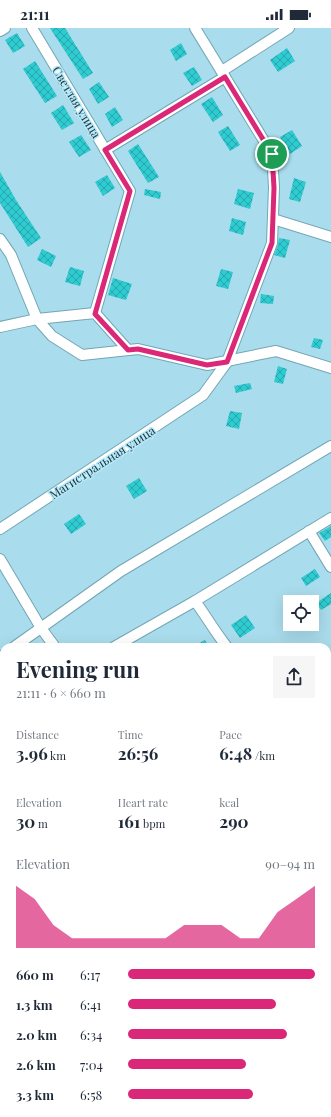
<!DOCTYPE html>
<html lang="en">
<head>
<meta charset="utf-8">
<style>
	:root { --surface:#fff; --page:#f6f6f7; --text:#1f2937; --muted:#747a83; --accent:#db2777 }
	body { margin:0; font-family:"Playfair Display",serif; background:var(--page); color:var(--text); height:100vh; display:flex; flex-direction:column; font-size:15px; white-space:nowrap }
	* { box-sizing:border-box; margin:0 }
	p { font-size:13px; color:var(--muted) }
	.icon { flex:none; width:22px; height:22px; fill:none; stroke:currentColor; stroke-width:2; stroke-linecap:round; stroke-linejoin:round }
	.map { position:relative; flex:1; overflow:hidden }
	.sheet { position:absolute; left:0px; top:615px; width:331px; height:474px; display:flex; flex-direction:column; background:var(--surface); border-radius:12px 12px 0 0; box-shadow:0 4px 16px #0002 }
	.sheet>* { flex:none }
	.buttons { position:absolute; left:283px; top:567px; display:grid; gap:8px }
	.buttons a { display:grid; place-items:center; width:36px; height:36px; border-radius:0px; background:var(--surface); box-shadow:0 4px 16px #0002; font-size:20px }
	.pin { position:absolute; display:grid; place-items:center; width:34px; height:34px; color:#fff; margin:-17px; border:2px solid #fff; border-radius:50%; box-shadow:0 1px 4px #0007 }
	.round { display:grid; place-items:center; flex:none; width:42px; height:42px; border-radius:0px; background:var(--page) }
	.head { display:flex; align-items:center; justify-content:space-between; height:68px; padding:0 16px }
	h1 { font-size:22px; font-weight:700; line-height:30px }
	.figures { display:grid; grid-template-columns:repeat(3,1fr); gap:6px; height:68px; padding:4px 16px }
	.figures div { display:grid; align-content:center }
	.figures b { font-size:17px; font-weight:700 }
	.figures small { font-size:11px; font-weight:400 }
	.figures p { font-size:11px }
	.chart { height:112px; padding:8px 16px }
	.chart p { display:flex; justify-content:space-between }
	.chart svg { width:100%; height:72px; margin-top:4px; fill:var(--accent); opacity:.7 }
	ul { padding:0 16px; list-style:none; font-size:13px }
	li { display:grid; grid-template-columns:64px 48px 1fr; align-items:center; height:30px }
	li i { height:10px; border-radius:5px; background:var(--accent) }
	.status { display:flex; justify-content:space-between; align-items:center; height:28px; padding:0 20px; background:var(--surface); direction:ltr }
	.status svg { height:11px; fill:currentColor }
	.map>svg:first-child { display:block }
</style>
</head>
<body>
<div class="status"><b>21:11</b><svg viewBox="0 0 49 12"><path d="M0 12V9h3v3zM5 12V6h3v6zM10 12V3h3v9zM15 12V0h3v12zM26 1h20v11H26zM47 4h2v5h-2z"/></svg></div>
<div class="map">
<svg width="331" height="1089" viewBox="0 0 331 1089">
	<defs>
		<pattern id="park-dots" width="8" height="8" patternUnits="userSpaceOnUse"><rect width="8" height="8" fill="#f28561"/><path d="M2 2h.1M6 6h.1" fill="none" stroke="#c46e51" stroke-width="1.8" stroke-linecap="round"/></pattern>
		<pattern id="building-cross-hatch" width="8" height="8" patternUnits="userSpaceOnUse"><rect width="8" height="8" fill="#2ecbd1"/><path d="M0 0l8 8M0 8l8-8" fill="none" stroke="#27a6ab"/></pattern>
	</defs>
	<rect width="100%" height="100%" fill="#a9dcec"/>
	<g fill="url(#park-dots)">
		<path d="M331 693V863L327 866V695Z"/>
		<path d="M4 951V1085H28L23 1089H0V955Z"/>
	</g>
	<g fill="url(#building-cross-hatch)">
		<path d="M50 0H65L93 45 83 51Z"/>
		<path d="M17 5 25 18 13 25 5 12Z"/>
		<path d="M181 15 187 26 176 33 170 22Z"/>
		<path d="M287 20 295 33 278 44 270 32Z"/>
		<path d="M35 33 57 68 45 75 23 41Z"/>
		<path d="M194 39 202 52 192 58 183 45Z"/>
		<path d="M99 54 109 69 98 76 89 61Z"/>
		<path d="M212 69 223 87 213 94 201 76Z"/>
		<path d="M63 77 74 95 62 102 51 85Z"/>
		<path d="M115 79 123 92 112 99 105 86Z"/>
		<path d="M228 98 240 117 230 123 218 104Z"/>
		<path d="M292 102 302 118 290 126 280 109Z"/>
		<path d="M81 107 91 122 79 129 69 114Z"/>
		<path d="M138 116 159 149 148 155 128 123Z"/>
		<path d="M0 144 16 172 41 210 28 219 0 175Z"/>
		<path d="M107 147 115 160 103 168 95 154Z"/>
		<path d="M294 150 306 154 300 174 289 171Z"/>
		<path d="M145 161 161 164 160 171 144 167Z"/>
		<path d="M238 161 254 165 250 181 234 176Z"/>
		<path d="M232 190 246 194 243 207 229 203Z"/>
		<path d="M279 210 290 212 285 230 274 227 278 217Z"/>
		<path d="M42 221 56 228 51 239 37 232Z"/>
		<path d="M70 239 84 243 80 258 65 254Z"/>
		<path d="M221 241 233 244 228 261 216 258Z"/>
		<path d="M113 250 132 256 126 272 108 267Z"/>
		<path d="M261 266 274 268 273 276 260 275Z"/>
		<path d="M314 310 323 312 320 321 311 319Z"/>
		<path d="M278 338 287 341 283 356 274 354Z"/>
		<path d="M250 355 252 361 236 365 234 358Z"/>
		<path d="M230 383 242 385 239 401 226 398Z"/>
		<path d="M139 450 147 463 134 471 126 458Z"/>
		<path d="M79 486 86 496 71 506 64 496Z"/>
		<path d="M331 498V509L325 513 319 505Z"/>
		<path d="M315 541 320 549 306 558 301 550Z"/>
		<path d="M331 565V576L321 582 316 575Z"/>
		<path d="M246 587 255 600 240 610 231 597Z"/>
		<path d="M205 612 209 619H192Z"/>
	</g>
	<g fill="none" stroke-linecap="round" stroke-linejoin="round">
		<g stroke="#74a6b5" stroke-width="12">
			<g id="minor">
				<path d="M32 0 130 163 95 285"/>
				<path d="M0 3 5 0"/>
				<path d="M222 43 289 0"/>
				<path d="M105 122 225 49"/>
				<path d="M273 191 331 209"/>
				<path d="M0 211 11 227 37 291 52 308 82 327 138 321 207 337 276 323 331 340"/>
				<path d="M0 299 37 291 95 285 128 322"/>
				<path d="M0 501 203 367 227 334 272 215 274 159 272 126 195 0"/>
				<path d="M309 503 331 539"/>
				<path d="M0 531 41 600 55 619"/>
				<path d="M195 573C206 588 215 604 227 619"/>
				<path d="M14 619 121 543 331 418"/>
				<path d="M114 619 195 573 331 490"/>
				<path d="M0 629 4 627"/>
				<path d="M0 696 4 693"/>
				<path d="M0 786 4 790"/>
			</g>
		</g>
		<g stroke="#5e818b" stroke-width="1.5" stroke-dasharray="3 2" stroke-linecap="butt">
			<path d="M327 683 331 681"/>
			<path d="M0 944 4 940"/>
			<path d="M235 1085 239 1089"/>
		</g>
		<use href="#minor" stroke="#fff" stroke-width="10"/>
	</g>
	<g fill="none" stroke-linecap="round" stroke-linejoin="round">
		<g stroke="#fff" stroke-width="8">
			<path id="route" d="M225 49 272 126 274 160 272 215 227 334 207 337 138 321 128 322 95 286 130 163 105 122Z"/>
		</g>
		<use href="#route" stroke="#db2777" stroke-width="5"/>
	</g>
	<g text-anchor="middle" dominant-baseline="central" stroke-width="3" stroke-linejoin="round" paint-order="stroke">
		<g font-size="12" fill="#20353b" stroke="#b6eafa">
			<text transform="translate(77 74) rotate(59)">Светлая улица</text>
			<text transform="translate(102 434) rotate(-33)">Магистральная улица</text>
		</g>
	</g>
</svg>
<div class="buttons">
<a><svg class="icon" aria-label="locate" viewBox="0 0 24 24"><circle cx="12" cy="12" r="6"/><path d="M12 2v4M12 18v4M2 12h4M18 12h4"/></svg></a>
</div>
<div class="pin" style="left:272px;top:126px;background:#1e9e55"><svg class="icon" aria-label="arrive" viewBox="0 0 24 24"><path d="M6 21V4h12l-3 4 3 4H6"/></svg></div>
<section class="sheet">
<div class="head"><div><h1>Evening run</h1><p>21:11 · 6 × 660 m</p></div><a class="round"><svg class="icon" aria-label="share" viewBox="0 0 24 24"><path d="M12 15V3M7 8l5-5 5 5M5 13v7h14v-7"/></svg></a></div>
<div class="figures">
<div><p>Distance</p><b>3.96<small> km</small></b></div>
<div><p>Time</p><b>26:56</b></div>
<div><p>Pace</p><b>6:48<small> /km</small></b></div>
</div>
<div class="figures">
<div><p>Elevation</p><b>30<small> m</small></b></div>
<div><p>Heart rate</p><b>161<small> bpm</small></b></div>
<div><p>kcal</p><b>290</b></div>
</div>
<div class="chart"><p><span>Elevation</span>90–94 m</p>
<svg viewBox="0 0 160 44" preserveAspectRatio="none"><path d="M0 44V6L10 14L20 30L30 38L40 38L50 38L60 38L70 38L80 38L90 30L100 30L110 30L120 38L130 38L140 22L150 14L160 6V44z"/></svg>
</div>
<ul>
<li><b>660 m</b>6:17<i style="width:100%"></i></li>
<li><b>1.3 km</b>6:41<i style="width:79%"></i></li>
<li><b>2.0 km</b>6:34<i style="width:85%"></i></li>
<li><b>2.6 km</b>7:04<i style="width:63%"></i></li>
<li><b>3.3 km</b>6:58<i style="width:67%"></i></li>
</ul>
</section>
</div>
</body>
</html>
